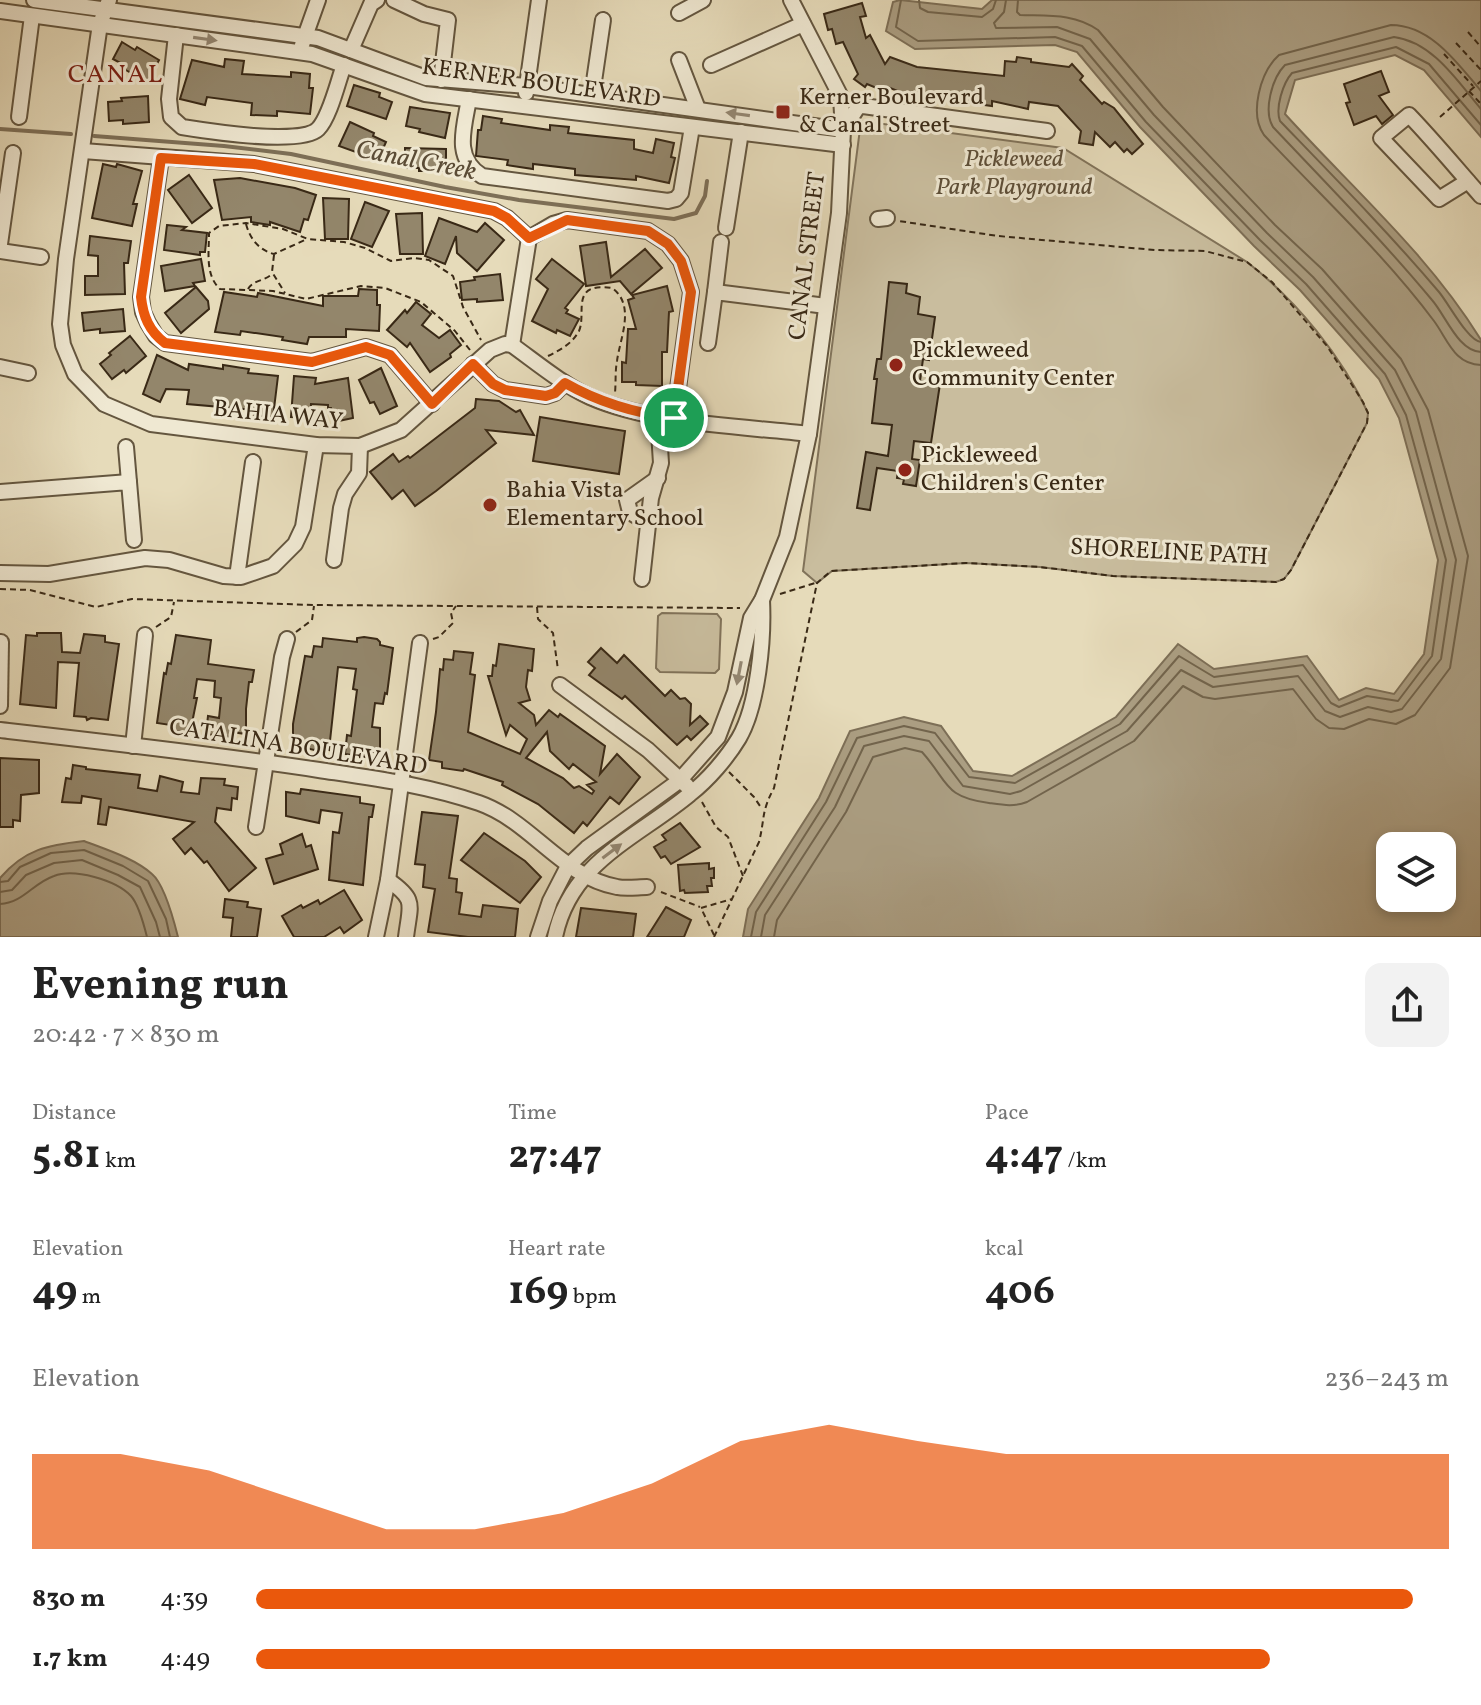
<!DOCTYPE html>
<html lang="en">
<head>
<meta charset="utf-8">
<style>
	:root { --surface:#fff; --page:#f2f2f2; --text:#222; --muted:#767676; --accent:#ea580c }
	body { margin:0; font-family:Vollkorn,serif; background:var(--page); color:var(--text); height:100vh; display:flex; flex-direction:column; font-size:30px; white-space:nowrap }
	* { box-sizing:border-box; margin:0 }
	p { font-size:26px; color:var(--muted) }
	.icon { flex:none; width:44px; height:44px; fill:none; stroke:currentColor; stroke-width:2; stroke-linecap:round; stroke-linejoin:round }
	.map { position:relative; height:937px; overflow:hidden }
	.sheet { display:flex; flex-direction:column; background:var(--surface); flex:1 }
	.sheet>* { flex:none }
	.tools { position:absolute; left:1376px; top:832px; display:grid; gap:16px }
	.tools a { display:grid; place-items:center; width:80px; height:80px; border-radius:16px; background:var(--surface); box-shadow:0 4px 12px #0003; font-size:40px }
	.pin { position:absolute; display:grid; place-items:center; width:68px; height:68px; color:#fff; margin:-34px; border:4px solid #fff; border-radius:50%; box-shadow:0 2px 8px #0007 }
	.round { display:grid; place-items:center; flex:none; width:84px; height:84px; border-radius:16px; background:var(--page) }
	.head { display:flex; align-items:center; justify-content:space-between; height:136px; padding:0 32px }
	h1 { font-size:44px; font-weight:700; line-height:60px }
	.stats { display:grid; grid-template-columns:repeat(3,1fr); gap:12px; height:136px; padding:8px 32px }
	.stats div { display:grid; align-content:center }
	.stats b { font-size:40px; font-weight:700 }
	.stats small { font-size:22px; font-weight:400 }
	.stats p { font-size:22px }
	.chart { height:224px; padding:16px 32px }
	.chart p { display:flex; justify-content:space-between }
	.chart svg { width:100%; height:144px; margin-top:8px; fill:var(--accent); opacity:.7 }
	ul { padding:0 32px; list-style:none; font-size:26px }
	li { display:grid; grid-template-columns:128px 96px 1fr; align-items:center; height:60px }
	li i { height:20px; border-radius:10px; background:var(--accent) }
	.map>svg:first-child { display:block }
</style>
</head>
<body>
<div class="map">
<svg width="1481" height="937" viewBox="0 0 1481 937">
	<rect width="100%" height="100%" fill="#e6dbba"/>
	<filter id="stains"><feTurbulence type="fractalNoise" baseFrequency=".0025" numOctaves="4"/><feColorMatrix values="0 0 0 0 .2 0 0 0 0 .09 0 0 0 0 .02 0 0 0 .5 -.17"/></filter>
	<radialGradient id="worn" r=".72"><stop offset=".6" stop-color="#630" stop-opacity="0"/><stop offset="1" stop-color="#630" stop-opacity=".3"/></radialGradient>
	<g fill="#c9bd9e" stroke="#81735a" stroke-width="2">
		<path d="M861 121 1063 148 1247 262C1296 300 1342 356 1368 413L1367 423 1291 570 1284 579 1276 582 1113 576 1040 567 966 563 832 571 817 583 803 571Z"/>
		<path d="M662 613 717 614 721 619 719 669 715 673 660 672 656 668 658 616Z"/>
	</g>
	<g fill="#ab9e82" stroke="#7d6f57" stroke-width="2" fill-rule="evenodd">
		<path d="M900 0 982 9 992 0H1481V137L1424 70 1395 55 1295 80 1285 114C1352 188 1428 254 1481 340V937H743L748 909 819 798 850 731 904 717 941 726 973 771 1012 776 1116 717 1178 644 1214 669 1307 656 1339 700 1366 688 1394 694 1424 654 1438 560 1399 418 1379 379 1300 290 1254 246 1140 127 1077 52 1055 45 915 49 886 31 893 2ZM1390 846H1442V898H1390Z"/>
		<path d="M84 841C107 850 134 858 152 874 164 884 174 921 178 937H0V878C25 849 48 845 84 841Z"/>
	</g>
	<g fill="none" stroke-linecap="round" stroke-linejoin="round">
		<g stroke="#72644c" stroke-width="2">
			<path d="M919 0 920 8 928 12 982 17 993 9 996 0"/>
			<path d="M1481 91C1458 64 1431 25 1391 25L1279 55C1260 72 1249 114 1264 135 1321 196 1384 254 1434 321 1448 340 1454 364 1481 365"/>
			<path d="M1481 109C1458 82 1433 42 1394 37L1285 65C1272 78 1263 111 1273 127 1327 184 1382 240 1432 300 1446 316 1458 351 1481 352"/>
			<path d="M1481 125 1429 64 1396 47 1292 73C1283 83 1275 108 1280 121 1334 177 1389 233 1439 292 1449 304 1468 341 1481 342"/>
			<path d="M0 882 8 881 20 867 51 853 84 850 123 866 148 881 166 919 170 937"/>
			<path d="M0 892 12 890 26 875 54 863 82 860 118 875 140 887 156 922 160 937"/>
			<path d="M0 904C23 903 33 883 54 876 74 868 116 880 131 896 139 905 144 925 147 937"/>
			<path d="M751 937 756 912 826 802 857 738 904 726 935 733 969 777 1015 783 1120 724 1179 656 1214 677 1303 665 1331 703 1339 707 1367 696 1398 701 1432 656 1446 560 1406 415 1385 374 1306 284 1260 240 1146 122 1082 46 1055 37 918 41 896 27 901 0"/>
			<path d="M761 937 765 915 835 807 864 746 904 736 929 741 963 786 1010 794 1021 791 1127 731 1181 670 1213 687 1298 676 1325 711 1340 717 1368 707 1391 712 1402 709 1441 659 1456 560 1416 412 1395 370 1313 277 1267 233 1154 115 1090 39 1057 27 996 28 994 23 1004 12 1006 0"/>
			<path d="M774 937 777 920 846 812 873 757 905 748 922 752C949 782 943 797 989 803 1003 805 1014 807 1027 802L1134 741 1183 686 1203 697 1215 699 1293 689 1316 719 1329 728 1344 729 1369 719 1396 724 1415 715 1450 668 1468 556 1428 410 1401 359 1322 269 1275 225 1163 107 1098 30C1074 13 1047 16 1020 15L1017 12 1018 0"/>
		</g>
		<g stroke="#7d6f57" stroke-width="4">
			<path d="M0 129 71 134"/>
			<path d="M94 136 224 146 291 154 445 187 519 200 674 219 696 213 705 196 707 181"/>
		</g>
	</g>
	<g fill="#93866b" stroke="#392916" stroke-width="2" fill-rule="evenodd">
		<path d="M862 3 866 16 860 17 866 38 870 35 885 64 890 57 917 67 1004 76 1005 61 1016 62 1017 57 1031 59V62L1069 67 1072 64 1083 76 1080 80 1102 104 1104 102 1114 108 1143 144 1132 154 1127 149 1124 152 1115 142 1110 147 1095 132 1093 145 1079 143 1081 131 1058 106 1029 102 1028 109 992 101V106L955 101V96L907 95 888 87 886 92 867 84 865 87 854 79 858 74 843 42 836 44 832 29 828 30 824 14Z"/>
		<path d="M122 42 135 50 137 47 159 60 147 82 124 69 126 66 113 59Z"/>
		<path d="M225 59 244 61 242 74 291 77V72L310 74 309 88H313L310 114 277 111V116L251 115 252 103 207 97 205 105 180 99 192 60 224 67Z"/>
		<path d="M1381 71 1389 92 1379 96 1393 115 1382 124 1376 116 1354 125 1346 103 1350 102 1344 84Z"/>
		<path d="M354 85 380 93 379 97 392 102 386 119 347 106Z"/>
		<path d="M148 96 149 122 123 124V120L109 121 108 102 122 101 121 98Z"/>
		<path d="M410 107 450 113 445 138 419 132 420 129 406 126Z"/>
		<path d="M483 116 502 119 501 123 550 130V125L569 127 568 133 634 140V149L653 153 656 139 674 143 671 157 675 158 669 183 636 176V180L575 175V169L533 164V169L507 165 508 160 476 156 478 130H481Z"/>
		<path d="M350 122 374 133 373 136 386 142 378 160 339 146Z"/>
		<path d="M405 148 446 149V171H419V168H405Z"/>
		<path d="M103 164 116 167 117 164 142 171 133 204H137L132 226 92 218Z"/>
		<path d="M189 175 212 208 192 223 168 190Z"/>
		<path d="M240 178 295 188 316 195 308 220 304 219 300 232 270 222V225L251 222V217L222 220 214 180Z"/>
		<path d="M323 198 349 199 348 239H325Z"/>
		<path d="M365 202 389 211 372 247 351 239Z"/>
		<path d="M422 213 423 254H400L396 214Z"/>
		<path d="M439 218 477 232 485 223 504 240 477 271 457 253 456 236 445 264 425 256Z"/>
		<path d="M167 225 186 227 182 230 207 233 205 252H200V255L164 250Z"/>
		<path d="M90 236 131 241 128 263H124L125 294 85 295V276H98V256L88 255Z"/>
		<path d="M606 242 611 277 645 249 662 268 631 294 620 281 586 286 580 246Z"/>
		<path d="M201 259 205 281 193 283 195 286 165 291 161 266Z"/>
		<path d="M552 259 584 284 565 308 568 310 566 313 579 319 570 336 557 330 556 333 532 321 548 289 536 279Z"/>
		<path d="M500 274 503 300 477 302V299L462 300 460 282 475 280 474 277Z"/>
		<path d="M889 282 907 284 906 293 920 297 918 314 935 317 929 360 923 359 920 381 940 384 931 443 914 441 912 459 920 460 916 486 903 484 904 479 897 478 898 471 877 468 870 510 857 508 866 452 888 456 892 425 872 423 877 379H874L877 359H881Z"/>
		<path d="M667 286 673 311 669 312 667 352H662V386L636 385V382H622V362L626 363 628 329H636L628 300 634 298 632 295Z"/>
		<path d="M196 287 208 301 209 309 181 333 165 313Z"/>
		<path d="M359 289 377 290V305H380L379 331 346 329V337H309L307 344 282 340 283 337 241 331 240 335 215 332 224 292 257 297 258 293 323 306V296H358Z"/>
		<path d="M416 302 431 314 422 325 439 338 450 330 461 345 450 354 451 357 430 372 410 343 407 347 387 330 405 310 407 313Z"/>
		<path d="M123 309 125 331 100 333V329L84 331 82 313Z"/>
		<path d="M130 336 146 356 126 373 124 370 112 379 100 364 111 355 109 353Z"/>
		<path d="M157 355 188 370 189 364 223 369V365L249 369 248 373 278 376 273 417 254 415 255 410 187 404 189 390 166 389 160 402 143 394Z"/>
		<path d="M381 368 397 406 380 414 374 402 370 403 359 380Z"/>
		<path d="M294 376 316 378 315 384 348 378 353 418 334 422 331 408H328V405L311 404 310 418 291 417Z"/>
		<path d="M476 399 499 401 516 412 520 410 534 435 486 430 496 443 436 491 415 506 403 490 392 499 370 472 393 454 399 462 408 456 410 458 475 408Z"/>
		<path d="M540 417 625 431 619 474 533 461Z"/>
		<path d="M37 633H61L62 652 80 653 84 634 105 636V642L119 644 108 720 91 718 87 720 86 717 74 716 79 663 58 662 56 708 20 704 26 635 37 636Z"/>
		<path d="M176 635 211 640 208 664 254 670 252 682H249L246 709V734L231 732V737L206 734 208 716 219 718 221 698 214 697 215 681 197 679 194 698H197L190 733 170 730 171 725 157 723 164 673 166 674 168 663 171 664Z"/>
		<path d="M364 637 377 639 380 642V645L393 648 387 694 385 693 383 704 375 703 372 727 380 728V753L367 751 366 757 345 754 347 735 351 736 357 690 353 689 356 669 338 667 329 750 317 748 314 750 293 745V724L305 656 312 657 314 646 322 647 323 638 357 642V638Z"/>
		<path d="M499 644 534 649 532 671 528 670 526 687 530 700 519 703 534 715 536 725 549 710 558 717 560 714 605 746 600 774 617 754 640 777 619 804 610 797 587 826 583 822 574 833 538 804 502 785 503 782 464 769 463 771 442 768V762L429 760 436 712 440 669 443 670 444 659 453 660 454 651 473 653 470 674 475 675 468 732 520 754 527 739 510 725 506 735 488 676H492L493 665 496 666ZM547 732 550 751 569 769 573 764 596 782 587 785 594 791 592 794 579 786 574 788 563 778 526 758Z"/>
		<path d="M601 648 617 663 624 655 665 696 671 690 680 699 685 698 691 704 690 725 700 716 708 724 691 740 687 736 677 745 625 696 622 699 589 675 595 668 588 662Z"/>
		<path d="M0 758 39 760V793L21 795 20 821 13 820V827H0Z"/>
		<path d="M73 765 86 767V769L140 775 138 788 157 791 160 776 183 782 181 792 199 794 201 778 225 779 224 785 238 787 237 799 232 798 231 810 217 808 215 822 256 868 229 891 207 861 204 863 191 848 185 854 173 839 194 822 109 807 106 825 98 824 101 799 82 796 81 803 62 802 66 778 71 779Z"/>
		<path d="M301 789 360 797V803L374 805 372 817H369L363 885 329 880 333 832 339 833 342 813 321 810 319 823 286 816V792L300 794Z"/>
		<path d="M422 812 458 816 449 878 457 879 456 892 462 893 459 914 481 917 483 905 518 909 515 937H468L428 932 435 889 423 887 425 865 415 864Z"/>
		<path d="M680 823 700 847 671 864 665 856 661 858 654 847 666 840 662 835Z"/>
		<path d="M484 833 525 861 541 877 520 903 461 860Z"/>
		<path d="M302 834 306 847 311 845 318 869 274 884 266 859 283 854 280 844Z"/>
		<path d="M709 863V869L714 868V878H711L712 886H707L708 892 685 893 684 890 680 891 678 865Z"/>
		<path d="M344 890 362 920 344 933 340 927 324 937H294L282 916 301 905 303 908 318 900 320 904Z"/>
		<path d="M225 899 248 902 247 907 261 909 257 937H231L233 918 223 917Z"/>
		<path d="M666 907 691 920 684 937H647Z"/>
		<path d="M581 908 636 914 633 937H576Z"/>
	</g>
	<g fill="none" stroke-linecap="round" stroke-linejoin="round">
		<g stroke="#64563f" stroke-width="18">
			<g id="minor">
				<path d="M34 0 318 38 426 78 527 86 843 130"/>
				<path d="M109 0 100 24 66 259 60 324 63 345 75 374 104 404 151 424 316 445 360 446 401 430 490 350 505 344 512 345C537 363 562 384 590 397 651 424 741 426 809 434"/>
				<path d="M394 0 424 14 448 20 441 80"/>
				<path d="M0 11 312 54 425 94 843 145"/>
				<path d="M679 13 703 0"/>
				<path d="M176 35 169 99 171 117 182 127C207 131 301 146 318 129 330 117 338 81 344 65"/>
				<path d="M302 45 318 0"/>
				<path d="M351 50 371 4 377 0"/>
				<path d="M679 60 698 109"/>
				<path d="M711 65 803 24"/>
				<path d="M526 93 539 0"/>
				<path d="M592 95 603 20"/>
				<path d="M469 99C464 128 453 158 482 176L668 201 676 199 681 193 692 127"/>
				<path d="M19 117 32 16"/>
				<path d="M843 130 858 107 863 106 1047 131"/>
				<path d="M83 151 254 164 494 211 507 218 529 238"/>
				<path d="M161 158 141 297 143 312 148 323 156 336 165 343 312 362 366 347 390 355 432 404"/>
				<path d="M1468 181 1439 199 1381 138 1409 115C1434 141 1457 169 1481 196"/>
				<path d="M878 219 887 218"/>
				<path d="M726 228 741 132"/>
				<path d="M0 244 13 153"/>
				<path d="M0 251 41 257"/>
				<path d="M715 292 721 242"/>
				<path d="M708 343 715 292 826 306"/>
				<path d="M512 345 529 238 553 224 567 220 648 231 668 244 681 261 691 292 674 418"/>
				<path d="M473 364 493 384 505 390 546 396 555 393 565 383"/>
				<path d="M0 367 28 373"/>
				<path d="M126 447 129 482"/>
				<path d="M0 492 129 482 134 540"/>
				<path d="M649 519 638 517 630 512 627 500 658 478"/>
				<path d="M334 560 341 508 345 494 359 473 360 446"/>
				<path d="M0 573 49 574 145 558 169 560 224 576 241 577 273 566 295 544 303 527 316 445"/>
				<path d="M237 577 253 462"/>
				<path d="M642 579 651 498 661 463 659 432 661 416"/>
				<path d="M560 685 648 750 687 786"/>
				<path d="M0 706 1 642"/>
				<path d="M0 730C106 742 213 754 319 770 372 778 427 785 479 803 531 821 562 877 617 887 626 889 638 887 647 887"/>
				<path d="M133 746 145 635"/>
				<path d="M256 827 282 657 287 639"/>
				<path d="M388 880C417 900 410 904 406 937"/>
				<path d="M376 937 388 880 420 643"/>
				<path d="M538 937 550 901 568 866 587 848 679 781 718 737 735 692 751 618 762 600 787 537 809 434 839 213 843 130 841 97 791 0"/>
				<path d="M555 937C570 862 637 838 690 794 708 780 727 758 739 738 758 705 764 639 762 600"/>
			</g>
		</g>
		<g stroke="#392916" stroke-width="2" stroke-dasharray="6 4" stroke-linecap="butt">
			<path d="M1468 32 1481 47"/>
			<path d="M1456 43 1481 70"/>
			<path d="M1444 54 1473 86"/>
			<path d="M1469 91 1481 104"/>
			<path d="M1440 117 1481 81"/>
			<path d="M246 224C250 239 259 250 274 254L305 240"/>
			<path d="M274 255 272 272 285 293"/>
			<path d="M248 289C253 280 265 281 272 274"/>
			<path d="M470 350 455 331 421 302 385 288 361 286 306 299 273 291 220 289C205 275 209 253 209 233L219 226 246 223 283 229 308 239 344 242 365 248 391 261 414 258 429 260 453 276 463 307 481 340"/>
			<path d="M548 356C560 350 572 344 579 331 587 313 569 282 612 288 636 305 620 338 617 361 615 371 616 382 615 393"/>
			<path d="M0 589 30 590 96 607 132 599 314 605 740 608"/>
			<path d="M780 594 815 583"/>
			<path d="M537 607 538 619 553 633 558 670"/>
			<path d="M156 627 171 617 174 602"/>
			<path d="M296 632 312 620 314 606"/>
			<path d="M433 639 439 637 453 623 451 613 456 606"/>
			<path d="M729 772 754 797 762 809"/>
			<path d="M702 802 716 827 728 837 743 876"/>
			<path d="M661 892 700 907"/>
			<path d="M714 935 701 908 732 899"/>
			<path d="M714 937 759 842C765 818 761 812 774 788L817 583 831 571 966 563 1040 567 1113 576 1276 582 1284 579 1291 570 1367 423 1368 413 1363 402 1327 346 1272 282 1247 262 1205 251 1155 250 998 236 899 221"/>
		</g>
		<use href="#minor" stroke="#efe8d2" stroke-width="14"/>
	</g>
	<defs><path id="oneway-solid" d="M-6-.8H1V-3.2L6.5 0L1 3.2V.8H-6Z" transform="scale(2)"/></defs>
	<g fill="#948874">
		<use href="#oneway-solid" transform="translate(205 39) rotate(8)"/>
		<use href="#oneway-solid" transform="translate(738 114) rotate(-172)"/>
		<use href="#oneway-solid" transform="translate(739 673) rotate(101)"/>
		<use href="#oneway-solid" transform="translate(612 851) rotate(-37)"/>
	</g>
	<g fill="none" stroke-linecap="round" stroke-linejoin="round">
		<g stroke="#fff" stroke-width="16">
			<path id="route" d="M161 158 254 164 494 211 507 218 529 238 567 220 648 231 668 244 681 261 691 292 674 418C634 413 600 403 565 383L555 393 546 396 505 390 493 384 473 364 432 404 390 355 366 347 312 362 165 343C149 331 143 316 141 297Z"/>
		</g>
		<use href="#route" stroke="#ea580c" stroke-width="10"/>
	</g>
	<g fill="#8f2418" stroke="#efe8d2" stroke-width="3">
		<rect x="775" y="104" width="16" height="16" rx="4"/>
		<circle cx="896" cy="365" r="8"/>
		<circle cx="905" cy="470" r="8"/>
		<circle cx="490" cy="505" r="8"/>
	</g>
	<g text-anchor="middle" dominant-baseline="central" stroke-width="6" stroke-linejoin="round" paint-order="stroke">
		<g font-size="24" fill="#392916" stroke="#efe8d2">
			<text transform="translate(541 84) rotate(8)">KERNER BOULEVARD</text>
			<text transform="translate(808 256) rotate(-83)">CANAL STREET</text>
			<text transform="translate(278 416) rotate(6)">BAHIA WAY</text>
			<text transform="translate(1169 553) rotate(3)">SHORELINE PATH</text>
			<text transform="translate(298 748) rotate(9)">CATALINA BOULEVARD</text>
		</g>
		<g font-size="24" fill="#392916" stroke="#efe8d2" text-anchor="start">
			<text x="799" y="98">Kerner Boulevard<tspan x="799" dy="28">&amp; Canal Street</tspan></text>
			<text x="912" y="351">Pickleweed<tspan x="912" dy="28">Community Center</tspan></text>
			<text x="921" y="456">Pickleweed<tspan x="921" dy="28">Children's Center</tspan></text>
			<text x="506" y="491">Bahia Vista<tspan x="506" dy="28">Elementary School</tspan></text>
		</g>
		<g font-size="24" font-style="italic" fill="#5d4e38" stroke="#efe8d2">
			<text x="1014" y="160">Pickleweed<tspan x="1014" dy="28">Park Playground</tspan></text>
		</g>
		<g font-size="26" letter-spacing="2" fill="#7a1f14" stroke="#efe8d2">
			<text x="116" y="75">CANAL</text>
		</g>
		<g font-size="26" font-style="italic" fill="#5b4c36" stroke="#efe8d2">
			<text transform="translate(416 161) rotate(11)">Canal Creek</text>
		</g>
	</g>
	<rect width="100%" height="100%" filter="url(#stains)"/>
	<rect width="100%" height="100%" fill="url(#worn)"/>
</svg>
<div class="tools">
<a><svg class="icon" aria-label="layers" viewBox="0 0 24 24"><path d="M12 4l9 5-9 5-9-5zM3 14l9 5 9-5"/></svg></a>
</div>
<div class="pin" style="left:674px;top:418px;background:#1e9e55"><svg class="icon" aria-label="arrive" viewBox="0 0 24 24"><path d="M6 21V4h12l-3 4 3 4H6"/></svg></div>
</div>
<section class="sheet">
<div class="head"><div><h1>Evening run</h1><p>20:42 · 7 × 830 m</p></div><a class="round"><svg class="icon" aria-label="share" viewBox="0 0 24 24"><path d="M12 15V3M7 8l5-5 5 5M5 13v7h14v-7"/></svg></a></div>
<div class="stats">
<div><p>Distance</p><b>5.81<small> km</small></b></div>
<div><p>Time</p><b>27:47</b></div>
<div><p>Pace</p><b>4:47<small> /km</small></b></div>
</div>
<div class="stats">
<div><p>Elevation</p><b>49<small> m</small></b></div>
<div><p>Heart rate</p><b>169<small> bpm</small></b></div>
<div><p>kcal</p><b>406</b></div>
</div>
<div class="chart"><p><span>Elevation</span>236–243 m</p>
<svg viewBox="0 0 160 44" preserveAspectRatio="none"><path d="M0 44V15L10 15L20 20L30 29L40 38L50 38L60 33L70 24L80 11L90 6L100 11L110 15L120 15L130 15L140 15L150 15L160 15V44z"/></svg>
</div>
<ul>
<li><b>830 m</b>4:39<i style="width:97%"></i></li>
<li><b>1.7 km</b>4:49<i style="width:85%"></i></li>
</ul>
</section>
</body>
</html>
